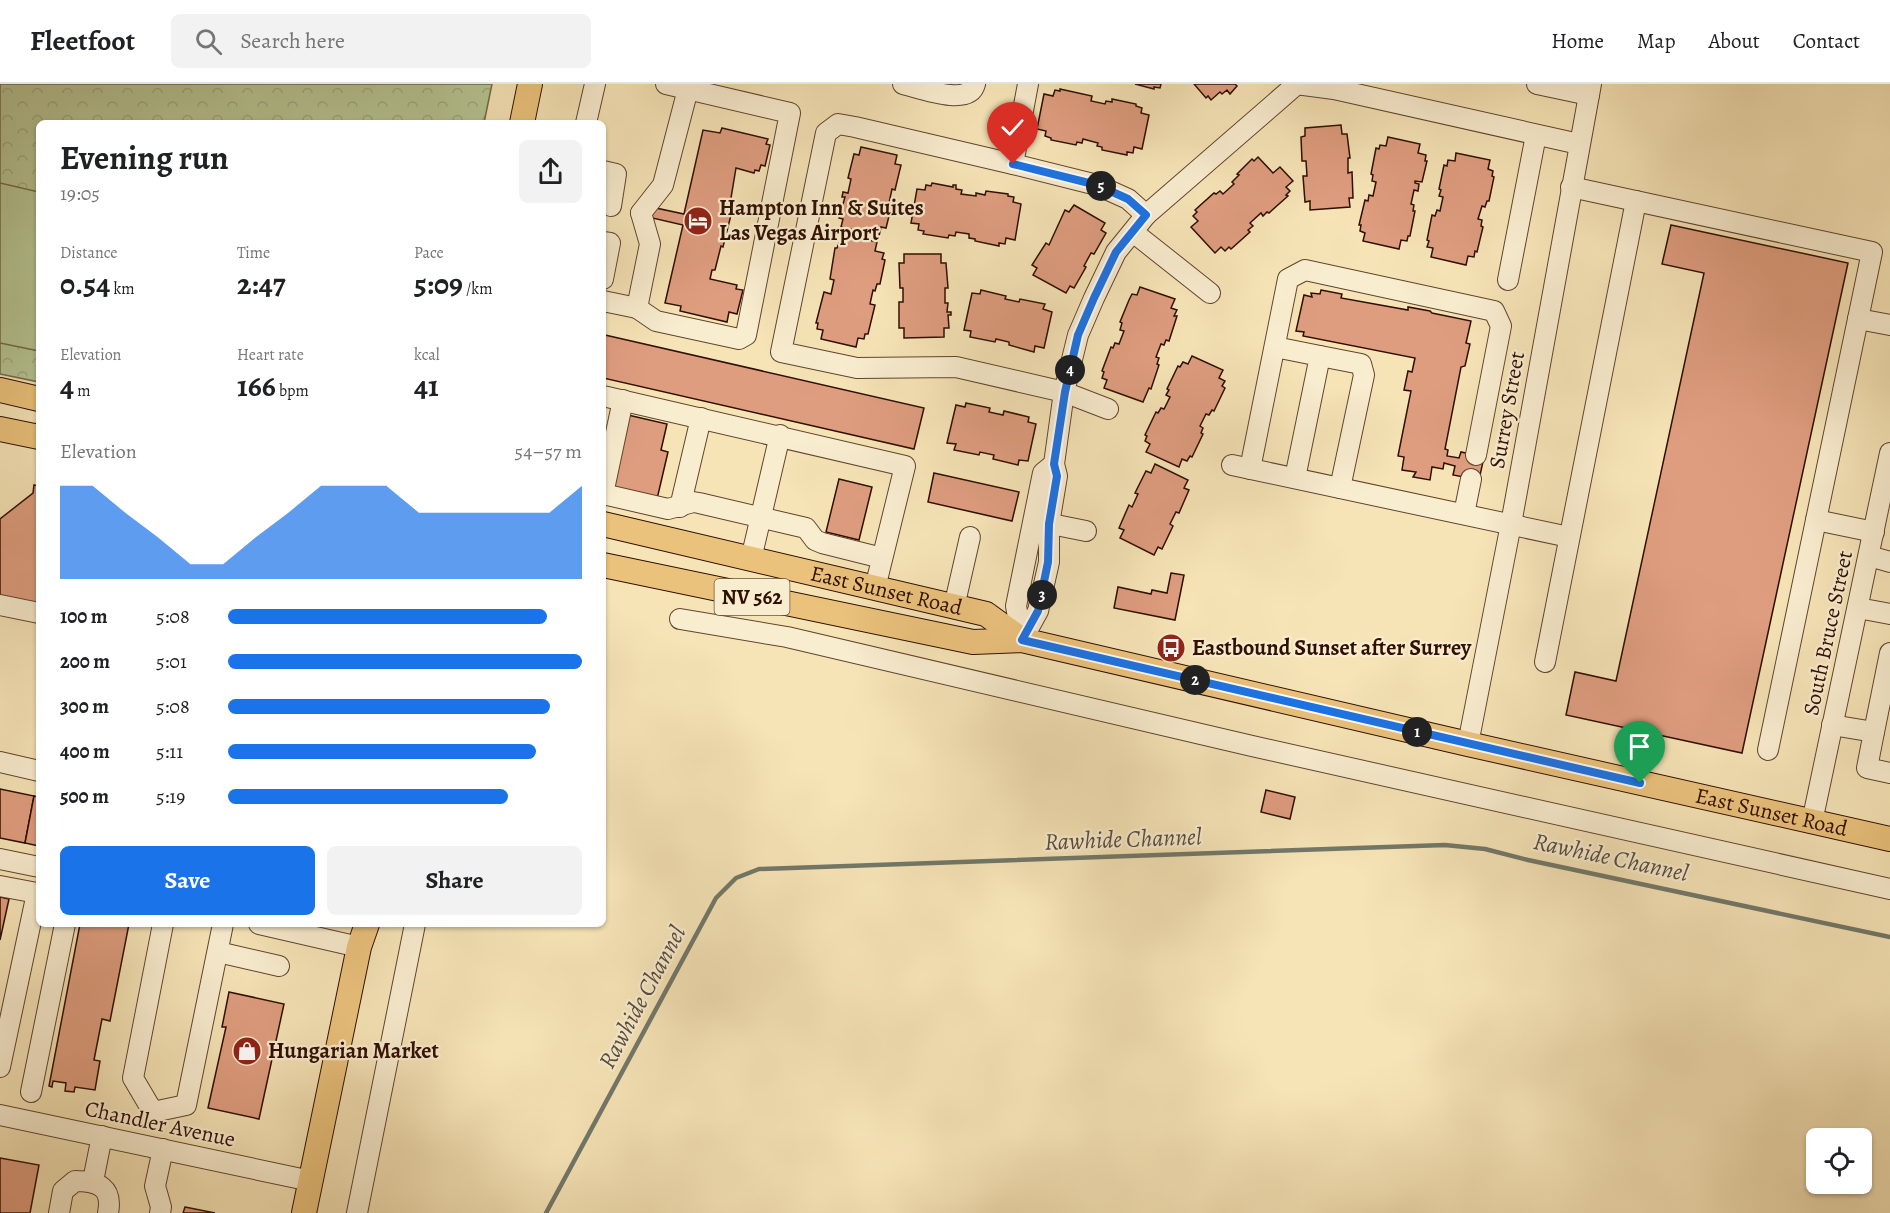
<!DOCTYPE html>
<html lang="en">
<head>
<meta charset="utf-8">
<style>
	:root { --surface:#fff; --page:#f2f2f2; --text:#202124; --muted:#757577; --line:#e0e0e0; --accent:#1a73e8 }
	body { margin:0; font-family:Alegreya,serif; background:var(--page); color:var(--text); height:100vh; display:flex; flex-direction:column; font-size:22px; white-space:nowrap }
	* { box-sizing:border-box; margin:0 }
	p { font-size:20px; color:var(--muted) }
	.icon { flex:none; width:33px; height:33px; fill:none; stroke:currentColor; stroke-width:2; stroke-linecap:round; stroke-linejoin:round }
	.map { position:relative; flex:1; overflow:hidden }
	.drawer { position:absolute; left:36px; top:36px; width:570px; height:807px; display:flex; flex-direction:column; background:var(--surface); border-radius:9px; box-shadow:0 2px 4px #0004 }
	.drawer>* { flex:none }
	.controls { position:absolute; left:1806px; top:1044px; display:grid; gap:12px }
	.controls a { display:grid; place-items:center; width:66px; height:66px; border-radius:9px; background:var(--surface); box-shadow:0 2px 4px #0004; font-size:30px }
	.pin { position:absolute; display:grid; place-items:center; width:51px; height:51px; color:#fff; margin:-62px -26px; border-radius:50% 50% 50% 0; rotate:-45deg; box-shadow:0 0 6px #0007 }
	.pin .icon { rotate:45deg }
	.km { position:absolute; width:30px; height:30px; margin:-15px; border-radius:50%; background:#222; color:#fff; font-size:16px; line-height:30px; text-align:center }
	.round { display:grid; place-items:center; flex:none; width:63px; height:63px; border-radius:9px; background:var(--page) }
	.summary { display:flex; align-items:center; justify-content:space-between; height:102px; padding:0 24px }
	h1 { font-size:33px; font-weight:700; line-height:45px }
	.stats { display:grid; grid-template-columns:repeat(3,1fr); gap:9px; height:102px; padding:6px 24px }
	.stats div { display:grid; align-content:center }
	.stats b { font-size:30px; font-weight:700 }
	.stats small { font-size:16px; font-weight:400 }
	.stats p { font-size:16px }
	.chart { height:168px; padding:12px 24px }
	.chart p { display:flex; justify-content:space-between }
	.chart svg { width:100%; height:108px; margin-top:6px; fill:var(--accent); opacity:.7 }
	.button { display:flex; gap:12px; margin-top:auto; padding:12px 24px }
	.button a { flex:1; height:69px; border-radius:9px; background:var(--accent); color:#fff; font-size:24px; font-weight:700; line-height:69px; text-align:center }
	.button a+a { background:var(--page); color:var(--text) }
	ul { padding:0 24px; list-style:none; font-size:20px }
	li { display:grid; grid-template-columns:96px 72px 1fr; align-items:center; height:45px }
	li i { height:15px; border-radius:8px; background:var(--accent) }
	header { display:flex; align-items:center; gap:36px; box-sizing:border-box; height:84px; padding:0 30px; background:var(--surface); border-bottom:2px solid var(--line) }
	header strong { font-size:28px }
	nav { display:flex; gap:33px; margin-inline-start:auto; font-size:21px }
	.search { width:420px; height:54px; background:var(--page); display:flex; align-items:center; gap:15px; box-sizing:border-box; padding:0 21px; border-radius:9px; color:var(--muted); font-size:22px }
	.map>svg:first-child { display:block }
</style>
</head>
<body>
<header>
<strong>Fleetfoot</strong>
<div class="search"><svg class="icon" aria-label="search" viewBox="0 0 24 24"><circle cx="10" cy="10" r="6"/><path d="M15 15l6 6"/></svg>Search here</div>
<nav><a>Home</a><a>Map</a><a>About</a><a>Contact</a></nav>
</header>
<div class="map">
<svg width="1890" height="1129" viewBox="0 0 1890 1129">
	<defs>
		<pattern id="park-crowns" width="20" height="18" patternUnits="userSpaceOnUse" patternTransform="scale(1.5)"><rect width="20" height="18" fill="#b6c594"/><path d="M2 6a3 3 0 1 1 6 0M12 15a3 3 0 1 1 6 0" fill="none" stroke="#9da87e"/></pattern>
	</defs>
	<rect width="100%" height="100%" fill="#f6e4b7"/>
	<filter id="stains"><feTurbulence type="fractalNoise" baseFrequency=".00333" numOctaves="4"/><feColorMatrix values="0 0 0 0 .2 0 0 0 0 .09 0 0 0 0 .02 0 0 0 .5 -.17"/></filter>
	<radialGradient id="worn" r=".72"><stop offset=".6" stop-color="#630" stop-opacity="0"/><stop offset="1" stop-color="#630" stop-opacity=".3"/></radialGradient>
	<path fill="url(#park-crowns)" stroke="#726a4a" stroke-width="1.5" d="M0 0H492L484 39H39V298L0 290Z"/>
	<path fill="#b6c594" stroke="#726a4a" stroke-width="1.5" d="M0 99 39 108V267L0 259Z"/>
	<g fill="none" stroke-linecap="round" stroke-linejoin="round">
		<path stroke="#71786a" stroke-width="4.5" d="M546 1129 716 814 736 794 759 785 1445 761 1485 765 1528 776 1890 853"/>
	</g>
	<g fill="#de9d7f" stroke="#2f0f01" stroke-width="1.5">
		<path d="M1135 0H1161L1160 4 1154 3V5Z"/>
		<path d="M1194 0H1235L1237 2 1230 10 1227 6 1222 10 1220 8 1211 16 1208 12 1206 14Z"/>
		<path d="M1060 5 1092 12 1091 17 1105 20 1106 17 1112 18V15L1136 20V22L1142 24 1141 29 1149 31 1142 65 1134 63 1133 69 1127 68V71L1102 66V63L1097 62 1098 59 1083 55 1082 59 1077 58 1076 61 1051 56V54L1045 52 1046 47 1037 45 1044 10 1053 12 1055 6 1060 7Z"/>
		<path d="M1341 41 1342 50H1347L1350 74H1348V89L1352 88 1353 114H1349L1350 123 1310 126V117L1305 118 1303 92H1307L1306 77H1302L1301 53 1305 52V44Z"/>
		<path d="M722 44 768 55 766 60 770 61 765 82 761 81 759 87 755 86 754 89 736 84 729 126 732 127 723 163 721 162 715 186H712L710 195 737 201 736 205 743 206 737 230 729 228 727 238 680 227 681 222 665 219 683 141 648 133 651 123 684 130 703 46 720 49Z"/>
		<path d="M1388 53 1420 60 1418 69 1426 71 1425 77H1427L1422 98 1415 97V99L1419 100 1418 107 1414 106 1411 120 1414 121 1413 127H1415L1410 152H1408L1407 157 1401 156 1399 165 1363 157 1365 149 1360 147 1361 141H1359L1365 116 1368 117 1369 111 1373 112 1376 98 1372 97 1373 91 1371 90 1376 64 1379 65 1380 61 1386 62Z"/>
		<path d="M861 63 897 71 895 80 901 81 895 106 892 105 889 119 892 120 886 144 881 143 879 152 841 143 843 135 839 134 845 113H842L843 108 848 109 851 95 848 94 854 70 859 71Z"/>
		<path d="M1456 69 1490 76 1488 85 1493 87 1492 92 1494 93 1489 117H1487L1485 123 1482 122 1478 135 1482 136 1481 142 1483 143 1477 168 1475 167 1474 173 1468 172 1466 181 1431 173 1433 164 1427 163 1429 157 1427 156 1432 131 1435 132 1437 126 1440 127 1443 113 1439 112 1441 106 1439 105 1444 81 1447 82 1448 76 1455 77Z"/>
		<path d="M1258 73 1273 89 1280 83 1293 97 1286 103 1290 107 1286 111 1288 112 1269 129 1267 128 1263 132 1261 129 1250 139 1253 142 1248 146 1250 148 1231 165 1229 163 1225 167 1221 163 1215 169 1191 143 1198 137 1193 132 1197 128 1195 126 1214 109 1216 110 1220 107 1223 110 1234 100 1232 98 1239 91 1237 90 1252 75 1254 77Z"/>
		<path d="M932 99 953 103V101H956V105L962 106 961 110 976 112V109L985 111 986 107 1008 110V112L1014 113 1013 118 1021 120 1015 156 1006 154 1005 160 999 159V162L975 157V155L969 154V150L956 148 955 152 949 151 948 154 923 150 924 147 918 146 919 140 911 139 917 105 925 106 926 101 931 102Z"/>
		<path d="M1074 121 1105 139 1101 146 1106 149 1094 170 1091 169 1084 182 1086 183 1074 204 1070 202 1066 209 1033 191 1037 184 1032 181 1046 159 1049 161 1065 126 1069 128Z"/>
		<path d="M1671 141 1848 179 1742 669 1566 631 1575 588 1616 597 1704 189 1662 180Z"/>
		<path d="M846 151 877 158 875 167 884 169 882 175 885 176 880 200H877L875 207 873 206 870 220 875 221 868 250H865L864 255 858 254 856 263 821 255 823 246 817 245 818 239H816L824 208 831 210 834 196 830 195 835 164H837L839 159 844 160Z"/>
		<path d="M904 170H941V179H946L948 204H945V219H948L947 228H951V231H948L949 244H944V253L904 254V244H899V218H903V204H900L899 179H904Z"/>
		<path d="M1140 203 1175 215 1171 224 1177 226 1174 232H1177L1169 257 1166 256 1164 261 1161 260 1156 273 1159 274 1157 280 1159 281 1151 305 1149 304 1143 318 1104 304 1107 296 1102 294 1104 288 1102 287 1111 263 1113 264 1115 259 1119 260 1124 247 1120 246 1122 239 1120 238 1129 216 1132 210 1137 211Z"/>
		<path d="M981 206 1006 212 1005 215 1019 218 1020 215 1045 220 1043 225 1052 228 1044 264 1035 262 1034 268 1009 261V258L996 255 995 258 970 253 971 247 964 246 972 209 980 210Z"/>
		<path d="M1321 206 1342 210 1341 214 1408 226V223L1430 227 1432 229 1471 237 1466 259 1470 260 1465 282 1461 283 1445 365 1448 366 1447 372 1459 374 1461 368 1484 373 1479 396 1453 391 1455 382 1444 379 1443 385 1432 383 1430 396 1413 393 1416 388 1402 386 1404 373 1398 372 1411 307 1404 306 1408 287 1412 288 1415 274 1303 252 1304 248 1296 247 1304 211 1312 213 1311 209 1320 210Z"/>
		<path d="M605 251 924 324 914 365 603 294V262Z"/>
		<path d="M1192 272 1223 286 1219 294 1225 297 1222 302 1225 304 1214 327 1212 326 1209 331 1206 330 1200 342 1203 344 1201 349 1203 350 1192 373 1190 372 1187 377 1182 375 1179 383 1146 368 1150 360 1145 357 1147 352 1145 351 1156 328 1158 329 1161 324 1164 325 1170 313 1166 311 1169 306 1167 305 1178 282 1180 283 1183 278 1188 280Z"/>
		<path d="M966 319 990 324 989 328 1003 331 1004 327 1029 333 1028 338 1036 340 1028 377 1019 376 1018 381 993 375 994 371 980 368 979 371 954 366 956 360 947 359 956 321 965 323Z"/>
		<path d="M628 331 667 340 661 366 668 368 657 415 611 404Z"/>
		<path d="M1155 380 1188 396 1184 404 1189 406 1179 429 1176 428 1170 440 1173 442 1162 465 1158 463 1154 471 1120 454 1124 446 1119 444 1129 421 1132 423 1138 410 1135 409 1146 387 1151 389Z"/>
		<path d="M934 389 1019 408 1012 437 928 418Z"/>
		<path d="M839 395 872 403 859 456 826 448Z"/>
		<path d="M34 401 39 402V516L37 524 0 516V435L33 409Z"/>
		<path d="M1171 489 1184 491 1175 536 1114 524 1118 503 1151 510 1152 506 1167 509Z"/>
		<path d="M0 705 34 712 25 759 0 754Z"/>
		<path d="M1266 706 1295 713 1290 735 1261 728Z"/>
		<path d="M34 712 39 713V762L25 759Z"/>
		<path d="M0 813 9 815 0 856Z"/>
		<path d="M80 840H129L110 937 102 935 94 976 100 977 95 1006 75 1003 74 1008 65 1007 66 999 53 997 52 1003 49 1002Z"/>
		<path d="M229 908 284 920 259 1035 208 1024 226 943H222Z"/>
		<path d="M0 1074 39 1081 30 1129H0Z"/>
		<path d="M185 1123 215 1129H183Z"/>
	</g>
	<g fill="none" stroke-linecap="round" stroke-linejoin="round">
		<g stroke="#61442e" stroke-width="22">
			<g id="minor">
				<path d="M903 0C920 4 969 23 975 0"/>
				<path d="M1028 0 1013 80 1097 101 1128 115 1146 131 1297 0"/>
				<path d="M1296 0 1334 5 1579 60"/>
				<path d="M1537 0 1589 11"/>
				<path d="M586 39 595 0"/>
				<path d="M1013 80 855 43 838 40 826 49 781 268 857 284 956 283 1064 308 1108 325"/>
				<path d="M603 87 616 90 611 122"/>
				<path d="M1571 103 1872 168 1768 666"/>
				<path d="M641 129 663 101 688 5"/>
				<path d="M1133 148 1210 209"/>
				<path d="M603 158 610 159 603 195"/>
				<path d="M1508 196 1536 51"/>
				<path d="M603 217 637 224 650 160 641 129"/>
				<path d="M637 224 656 237 739 255 746 251 790 29 666 0"/>
				<path d="M1858 235 1890 241"/>
				<path d="M1275 263 1320 272 1295 394"/>
				<path d="M1320 272 1361 280 1364 291 1340 404"/>
				<path d="M603 312 905 382 875 504"/>
				<path d="M623 316 603 410 668 425 693 418 699 419 806 444 815 456 822 459 882 474"/>
				<path d="M1232 381 1569 453"/>
				<path d="M1250 385 1288 195 1305 186 1494 227 1501 242 1476 371"/>
				<path d="M680 423 701 334"/>
				<path d="M1464 430 1471 395"/>
				<path d="M1816 436 1874 448"/>
				<path d="M1036 437 1086 447"/>
				<path d="M1869 472 1890 478"/>
				<path d="M751 475 780 351"/>
				<path d="M0 521 39 529"/>
				<path d="M954 523 970 453"/>
				<path d="M1858 524 1890 530"/>
				<path d="M680 535 787 553 1252 662 1890 805"/>
				<path d="M1022 556 1038 527 1049 478V440L1057 392 1054 380 1064 308 1078 251 1094 214 1116 168 1146 131"/>
				<path d="M1022 556 1016 522 1043 389 1054 380"/>
				<path d="M1545 578 1636 117"/>
				<path d="M1832 641 1874 648 1867 684 1890 689"/>
				<path d="M1874 648 1890 569"/>
				<path d="M1468 660 1511 440 1591 0"/>
				<path d="M0 678 39 687"/>
				<path d="M1812 738 1890 369"/>
				<path d="M0 775 39 783"/>
				<path d="M0 802 37 809 0 983"/>
				<path d="M163 840 133 994 153 1028 186 1021 223 840"/>
				<path d="M259 840 359 863"/>
				<path d="M218 868 279 882"/>
				<path d="M31 1008 65 840"/>
				<path d="M0 1031 311 1097"/>
				<path d="M93 1097 102 1052"/>
				<path d="M59 1129 63 1107 75 1097C98 1097 113 1103 108 1129"/>
				<path d="M160 1129 161 1123 155 1102 163 1065"/>
				<path d="M357 1129 415 840"/>
			</g>
		</g>
		<g stroke="#2f0f01" stroke-width="26">
			<g id="major">
				<path d="M522 39 530 0"/>
				<path d="M0 306 39 315"/>
				<path d="M0 345 39 353"/>
				<path id="s1" d="M603 440 986 530 1022 556"/>
				<path id="s2" d="M603 481 973 558 1022 556 1468 660 1890 755"/>
				<path d="M304 1129 359 863 367 840"/>
			</g>
		</g>
		<use href="#minor" stroke="#f9edd0" stroke-width="20"/>
		<use href="#major" stroke="#ebc27c" stroke-width="24"/>
	</g>
	<g fill="none" stroke-linecap="round" stroke-linejoin="round">
		<g stroke="#fff" stroke-width="12">
			<path id="route" d="M1013 80 1097 101 1128 115 1146 131 1116 168 1094 214 1078 251 1065 308 1054 380 1057 392 1049 440 1048 478 1038 527 1022 556 1640 699"/>
		</g>
		<use href="#route" stroke="#1a73e8" stroke-width="8"/>
	</g>
	<defs>
		<g id="hotel-disc" transform="scale(1.5)"><circle r="9.5" fill="#8f2418" stroke="#f9edd0"/><path d="M-6-4.5h1.5V1H6V5H4.5V3h-9V5H-6ZM-4 0a1.8 1.8 0 1 1 3.6 0ZM.5 0V-2.5h3Q6-2.5 6 0Z" fill="#fff"/></g>
		<g id="bus-disc" transform="scale(1.5)"><circle r="9.5" fill="#8f2418" stroke="#f9edd0"/><path d="M-5-6H5V4H4V6H2V4H-2V6H-4V4H-5ZM-3.5-4V0h7V-4ZM-3.5 1.2v1.5H-2V1.2ZM2 1.2v1.5H3.5V1.2Z" fill="#fff"/></g>
		<g id="shop-disc" transform="scale(1.5)"><circle r="9.5" fill="#8f2418" stroke="#f9edd0"/><path d="M-5-2.5h2.3a2.7 3.5 0 0 1 5.4 0H5L5.5 6h-11ZM-1.5-2.5h3a1.5 2.3 0 0 0-3 0Z" fill="#fff"/></g>
	</defs>
	<g fill-rule="evenodd">
		<use href="#hotel-disc" x="698" y="137"/>
		<use href="#bus-disc" x="1171" y="564"/>
		<use href="#shop-disc" x="247" y="967"/>
	</g>
	<g text-anchor="middle" dominant-baseline="central" stroke-width="4.5" stroke-linejoin="round" paint-order="stroke">
		<rect fill="#f9edd0" stroke="#6c523f" stroke-width="1.5" x="714.5" y="495" width="75" height="36" rx="4.5"/>
		<g font-size="21" font-weight="bold" fill="#2f0f01">
			<text x="752" y="513">NV 562</text>
		</g>
		<g font-size="22" font-weight="bold" fill="#2f0f01" stroke="#f9edd0" text-anchor="start">
			<text x="719" y="124">Hampton Inn &amp; Suites<tspan x="719" dy="25">Las Vegas Airport</tspan></text>
			<text x="1192" y="564">Eastbound Sunset after Surrey</text>
			<text x="268" y="967">Hungarian Market</text>
		</g>
		<g font-size="22" fill="#2f0f01" stroke="#f9edd0">
			<text transform="translate(1507 326) rotate(-80)">Surrey Street</text>
			<text stroke="none"><textPath href="#s1" startOffset="291">East Sunset Road</textPath></text>
			<text transform="translate(1828 549) rotate(-78)">South Bruce Street</text>
			<text stroke="none"><textPath href="#s2" startOffset="1196">East Sunset Road</textPath></text>
			<text transform="translate(160 1040) rotate(12)">Chandler Avenue</text>
		</g>
		<g font-size="24" font-style="italic" fill="#564c3e" stroke="#f9edd0">
			<text transform="translate(1123 755) rotate(-2)">Rawhide Channel</text>
			<text transform="translate(1611 773) rotate(12)">Rawhide Channel</text>
			<text transform="translate(642 913) rotate(-62)">Rawhide Channel</text>
		</g>
	</g>
	<rect width="100%" height="100%" filter="url(#stains)"/>
	<rect width="100%" height="100%" fill="url(#worn)"/>
</svg>
<div class="controls">
<a><svg class="icon" aria-label="locate" viewBox="0 0 24 24"><circle cx="12" cy="12" r="6"/><path d="M12 2v4M12 18v4M2 12h4M18 12h4"/></svg></a>
</div>
<div class="pin" style="left:1640px;top:699px;background:#1e9e55"><svg class="icon" aria-label="arrive" viewBox="0 0 24 24"><path d="M6 21V4h12l-3 4 3 4H6"/></svg></div>
<div class="pin" style="left:1013px;top:80px;background:#d93025"><svg class="icon" aria-label="check" viewBox="0 0 24 24"><path d="M5 12l5 5 9-10"/></svg></div>
<b class="km" style="left:1417px;top:648px">1</b>
<b class="km" style="left:1195px;top:596px">2</b>
<b class="km" style="left:1042px;top:511px">3</b>
<b class="km" style="left:1070px;top:286px">4</b>
<b class="km" style="left:1101px;top:102px">5</b>
<section class="drawer">
<div class="summary"><div><h1>Evening run</h1><p>19:05</p></div><a class="round"><svg class="icon" aria-label="share" viewBox="0 0 24 24"><path d="M12 15V3M7 8l5-5 5 5M5 13v7h14v-7"/></svg></a></div>
<div class="stats">
<div><p>Distance</p><b>0.54<small> km</small></b></div>
<div><p>Time</p><b>2:47</b></div>
<div><p>Pace</p><b>5:09<small> /km</small></b></div>
</div>
<div class="stats">
<div><p>Elevation</p><b>4<small> m</small></b></div>
<div><p>Heart rate</p><b>166<small> bpm</small></b></div>
<div><p>kcal</p><b>41</b></div>
</div>
<div class="chart"><p><span>Elevation</span>54–57 m</p>
<svg viewBox="0 0 160 44" preserveAspectRatio="none"><path d="M0 44V6L10 6L20 17L30 27L40 38L50 38L60 27L70 17L80 6L90 6L100 6L110 17L120 17L130 17L140 17L150 17L160 6V44z"/></svg>
</div>
<ul>
<li><b>100 m</b>5:08<i style="width:90%"></i></li>
<li><b>200 m</b>5:01<i style="width:100%"></i></li>
<li><b>300 m</b>5:08<i style="width:91%"></i></li>
<li><b>400 m</b>5:11<i style="width:87%"></i></li>
<li><b>500 m</b>5:19<i style="width:79%"></i></li>
</ul>
<div class="button"><a>Save</a><a>Share</a></div>
</section>
</div>
</body>
</html>
